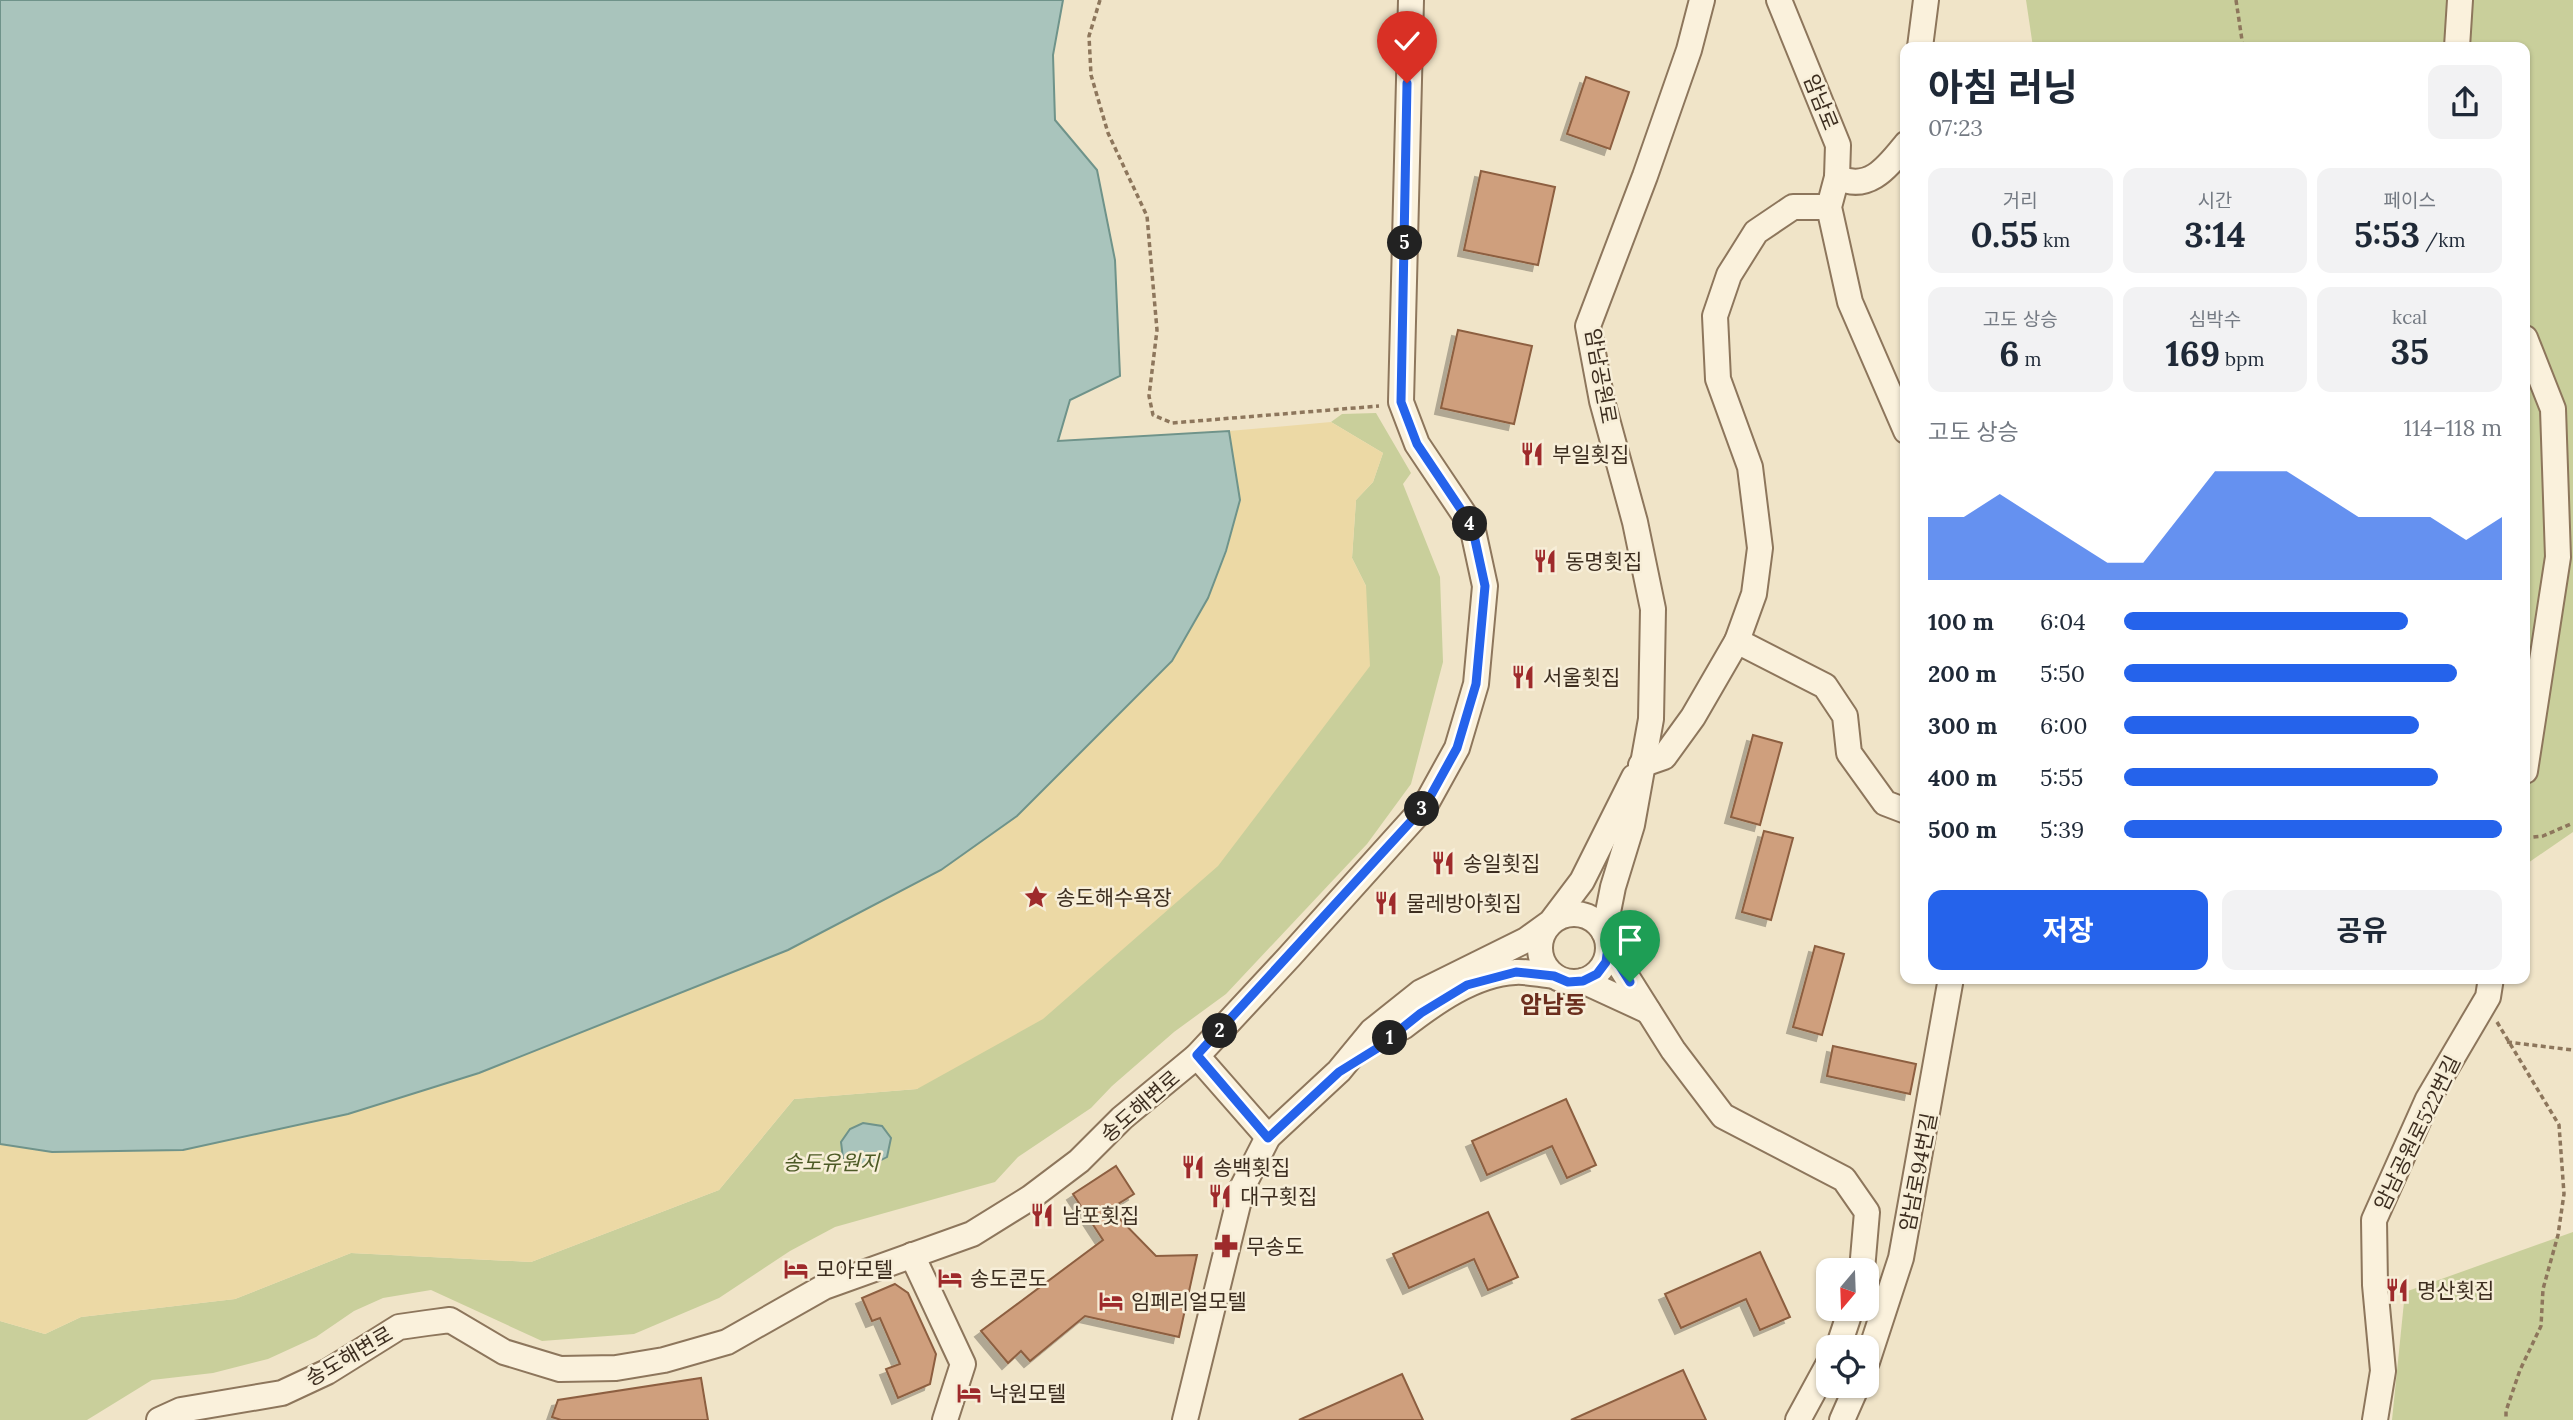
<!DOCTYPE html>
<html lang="ko">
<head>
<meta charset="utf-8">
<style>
	:root { --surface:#fff; --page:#f2f2f3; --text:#1f2937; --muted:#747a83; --accent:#2563eb }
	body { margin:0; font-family:Lora,"Noto Sans KR",serif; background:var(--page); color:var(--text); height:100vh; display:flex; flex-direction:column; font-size:26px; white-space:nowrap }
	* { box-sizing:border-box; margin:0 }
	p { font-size:23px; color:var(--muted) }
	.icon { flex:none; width:38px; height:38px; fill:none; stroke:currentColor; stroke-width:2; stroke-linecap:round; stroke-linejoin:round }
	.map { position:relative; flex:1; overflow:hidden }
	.drawer { position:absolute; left:1900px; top:42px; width:630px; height:942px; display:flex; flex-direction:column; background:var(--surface); border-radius:14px; box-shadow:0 2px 5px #0004 }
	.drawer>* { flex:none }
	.needle { width:46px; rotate:199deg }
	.tools { position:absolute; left:1816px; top:1258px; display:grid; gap:14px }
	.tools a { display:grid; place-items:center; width:63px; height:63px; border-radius:14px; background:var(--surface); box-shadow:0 2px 5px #0004; font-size:35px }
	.pin { position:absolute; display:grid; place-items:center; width:60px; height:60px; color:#fff; margin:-72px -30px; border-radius:50% 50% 50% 0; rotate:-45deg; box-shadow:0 0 7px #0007 }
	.pin .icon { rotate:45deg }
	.km { position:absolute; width:35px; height:35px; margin:-18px; border-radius:50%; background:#222; color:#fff; font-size:19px; line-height:35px; text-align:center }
	.round { display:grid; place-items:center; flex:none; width:74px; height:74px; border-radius:14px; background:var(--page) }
	.headline { display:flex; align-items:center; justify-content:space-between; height:119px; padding:0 28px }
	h1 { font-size:38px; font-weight:700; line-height:52px }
	.figures { display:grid; grid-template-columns:repeat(3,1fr); gap:10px; height:119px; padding:7px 28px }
	.figures div { display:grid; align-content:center; border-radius:14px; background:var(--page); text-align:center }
	.figures b { font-size:35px; font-weight:700 }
	.figures small { font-size:19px; font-weight:400 }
	.figures p { font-size:19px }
	.chart { height:196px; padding:14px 28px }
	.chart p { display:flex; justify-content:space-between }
	.chart svg { width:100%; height:126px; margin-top:7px; fill:var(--accent); opacity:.7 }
	.primary-button { display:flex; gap:14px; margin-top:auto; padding:14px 28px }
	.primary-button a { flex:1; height:80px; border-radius:14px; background:var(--accent); color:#fff; font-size:28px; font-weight:700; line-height:80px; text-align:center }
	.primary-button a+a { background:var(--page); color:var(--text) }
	ul { padding:0 28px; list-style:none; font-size:23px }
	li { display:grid; grid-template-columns:112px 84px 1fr; align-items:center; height:52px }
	li i { height:18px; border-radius:9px; background:var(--accent) }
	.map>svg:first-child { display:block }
</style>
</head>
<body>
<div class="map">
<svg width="2573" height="1420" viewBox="0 0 2573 1420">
	<defs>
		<filter id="shadow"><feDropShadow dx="-6" dy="6" stdDeviation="0" flood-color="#0004"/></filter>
	</defs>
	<rect width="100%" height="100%" fill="#f0e4c8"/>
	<g fill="#c9cf9b">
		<path d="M2026 0H2573V832L2525 865V47H2033Z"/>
		<path d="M1376 413 1411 473 1403 484 1440 577 1443 662 1411 784 1367 844 1226 994 1174 1032 1112 1086 1091 1108 1018 1157 995 1182 835 1227 790 1251 719 1298 634 1334 542 1341 431 1290 383 1298 354 1311 316 1337 268 1359 213 1373 152 1380 87 1420H0V1321L45 1334 81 1317 235 1299 351 1253 531 1262 719 1190 794 1099 917 1089 1366 586 1352 558 1356 500 1373 482 1383 453 1331 422 1342 414Z"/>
		<path d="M2573 1232V1420H2392L2405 1292Z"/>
	</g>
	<path fill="#ecd9a5" d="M1331 422 1383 453 1373 482 1356 500 1352 558 1366 586 1370 666 1218 866 1043 1019 917 1089 794 1099 719 1190 531 1262 351 1253 235 1299 81 1317 45 1334 0 1321V1144L52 1152 348 1114 479 1073 788 950 941 870 1017 816 1172 661 1208 598 1227 551 1240 500 1229 431Z"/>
	<g fill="#a9c4bc" stroke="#6f938a" stroke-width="2">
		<path d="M0 0H1063L1053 55 1055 120 1097 170 1115 260 1120 376 1070 400 1058 441 1229 431 1240 500 1226 551 1208 598 1172 661 1017 816 941 870 788 950 479 1073 348 1114 183 1150 52 1152 0 1144Z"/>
		<path d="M863 1123 882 1126 891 1138 887 1157C869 1167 860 1170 843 1158L841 1142 850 1129Z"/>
	</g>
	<g fill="#cf9f7d" stroke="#8d5f41" stroke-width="2" filter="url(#shadow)">
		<path d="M1586 77 1629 92 1610 149 1567 134Z"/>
		<path d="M1481 171 1555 187 1538 265 1464 250Z"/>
		<path d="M1458 330 1532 346 1514 424 1441 408Z"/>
		<path d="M1753 735 1782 743 1760 825 1731 817Z"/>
		<path d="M1764 831 1793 838 1771 920 1742 912Z"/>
		<path d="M1815 946 1844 954 1822 1035 1793 1027Z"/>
		<path d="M1833 1046 1916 1064 1910 1094 1827 1076Z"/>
		<path d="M1566 1099 1596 1165 1567 1178 1552 1146 1487 1175 1472 1141Z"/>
		<path d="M1116 1166 1134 1194 1110 1209 1156 1256 1197 1255 1179 1337 1085 1316 1030 1361 1021 1351 1008 1363 981 1331 1103 1240 1073 1194Z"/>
		<path d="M1488 1212 1518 1277 1488 1290 1474 1259 1409 1288 1393 1254Z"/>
		<path d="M1760 1252 1790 1317 1760 1330 1746 1299 1681 1328 1665 1294Z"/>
		<path d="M895 1284 908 1293 936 1354 930 1384 898 1398 886 1369 900 1364 880 1318 872 1321 862 1298Z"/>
		<path d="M1683 1370 1706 1420H1571Z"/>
		<path d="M1402 1374 1423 1420H1299Z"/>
		<path d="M701 1378 708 1420H561L552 1417 558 1400Z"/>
	</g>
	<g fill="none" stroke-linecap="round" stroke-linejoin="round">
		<g stroke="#8d765c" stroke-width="28">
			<g id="minor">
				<path d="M1779 0 1838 145 1837 177 1829 207 1850 302 1906 431"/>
				<path d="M1920 47 1926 0"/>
				<path d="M2457 47 2460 0"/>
				<path d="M1837 177C1869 193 1888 166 1906 144"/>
				<path d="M2525 338 2553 409 2558 557 2525 771"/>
				<path d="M1737 641 1754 594 1760 548 1750 467 1718 379 1715 316 1729 275 1756 232 1793 207H1829"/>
				<path d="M1641 765 1664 757 1693 717 1737 641 1825 686 1845 716 1849 753 1885 803 1906 811"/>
				<circle cx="1574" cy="948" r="34"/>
				<path d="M1604 932 1613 887 1632 825 1651 719 1653 609 1635 522 1602 401 1588 326 1645 176 1689 50 1702 0"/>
				<path d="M1608 947 1673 1050 1723 1116 1844 1179 1867 1212 1862 1270"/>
				<path d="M1583 981 1648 1011"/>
				<path d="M1403 1027C1434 1003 1474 974 1515 972 1528 971 1541 975 1554 976"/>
				<path d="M1197 1056 1268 1137"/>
				<path d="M912 1255 963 1364 945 1420"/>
				<path d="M1838 1348 1851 1309"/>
				<path d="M1867 1362 1901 1258 1951 978"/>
				<path d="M159 1420 181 1410 282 1393 327 1372 399 1327 427 1323 450 1320 504 1352 560 1369 616 1368 664 1360 727 1342 824 1287 972 1234 1030 1198 1079 1161 1122 1118 1197 1056 1290 956 1425 806 1457 748 1476 684 1485 586 1472 526 1417 444 1401 402 1411 0"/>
				<path d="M1185 1420 1242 1188 1268 1137 1339 1071 1372 1031 1421 992 1526 940 1551 922 1582 881 1634 777"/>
				<path d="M1798 1420 1829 1363"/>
				<path d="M1842 1420 1857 1386"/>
				<path d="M2375 1420 2383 1371 2375 1285 2374 1220 2428 1099 2488 997 2491 978"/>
			</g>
		</g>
		<g stroke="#8d765c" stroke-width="3.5" stroke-dasharray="5 3.5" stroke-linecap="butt">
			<path d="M1100 0 1089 36 1091 75 1108 133 1147 216 1157 330 1149 396 1153 415 1172 423 1379 406"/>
			<path d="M2236 0 2243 47"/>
			<path d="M2525 838 2543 836 2573 823"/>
			<path d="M2497 1022 2559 1125 2564 1194 2558 1235 2543 1289 2541 1326 2520 1370 2506 1411V1420"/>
			<path d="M2507 1042 2573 1050"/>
		</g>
		<use href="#minor" stroke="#faf1dc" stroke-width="24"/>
	</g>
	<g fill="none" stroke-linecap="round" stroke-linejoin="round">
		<g stroke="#fff" stroke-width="14">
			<path id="route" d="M1407 83 1401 402 1417 444 1472 526 1485 586 1476 684 1457 748 1425 806 1197 1055 1268 1138 1339 1072 1376 1049 1421 1013 1467 985 1516 972 1554 976 1568 982 1583 981 1597 974 1606 962 1608 947 1630 982"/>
		</g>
		<use href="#route" stroke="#2563eb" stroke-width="9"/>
	</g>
	<defs>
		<g id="restaurant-bare" transform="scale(1.89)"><path d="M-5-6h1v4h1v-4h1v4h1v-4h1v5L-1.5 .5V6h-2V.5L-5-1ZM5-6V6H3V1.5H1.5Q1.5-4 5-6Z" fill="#9e2a2b" stroke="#f7eed8" stroke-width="2.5" paint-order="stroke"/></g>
		<g id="sight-bare" transform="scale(1.89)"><path d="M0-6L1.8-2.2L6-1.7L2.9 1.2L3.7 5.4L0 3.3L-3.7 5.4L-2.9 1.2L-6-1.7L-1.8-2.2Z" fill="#9e2a2b" stroke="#f7eed8" stroke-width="2.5" paint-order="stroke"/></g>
		<g id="pharmacy-bare" transform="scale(1.89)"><path d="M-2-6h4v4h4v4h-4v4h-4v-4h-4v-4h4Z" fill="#9e2a2b" stroke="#f7eed8" stroke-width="2.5" paint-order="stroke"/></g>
		<g id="hotel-bare" transform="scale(1.89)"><path d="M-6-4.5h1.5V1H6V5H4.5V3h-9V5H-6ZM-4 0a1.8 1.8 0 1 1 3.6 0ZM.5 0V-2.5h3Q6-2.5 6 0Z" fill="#9e2a2b" stroke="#f7eed8" stroke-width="2.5" paint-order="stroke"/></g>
	</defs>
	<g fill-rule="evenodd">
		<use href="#restaurant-bare" x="1532" y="454"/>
		<use href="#restaurant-bare" x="1545" y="561"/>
		<use href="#restaurant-bare" x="1523" y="677"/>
		<use href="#restaurant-bare" x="1443" y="863"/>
		<use href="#sight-bare" x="1036" y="897"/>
		<use href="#restaurant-bare" x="1386" y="903"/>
		<use href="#restaurant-bare" x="1193" y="1167"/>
		<use href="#restaurant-bare" x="1220" y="1196"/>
		<use href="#restaurant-bare" x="1042" y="1215"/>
		<use href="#pharmacy-bare" x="1226" y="1246"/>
		<use href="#hotel-bare" x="796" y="1269"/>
		<use href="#hotel-bare" x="950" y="1278"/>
		<use href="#restaurant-bare" x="2397" y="1290"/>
		<use href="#hotel-bare" x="1111" y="1301"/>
		<use href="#hotel-bare" x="969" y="1393"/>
	</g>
	<g text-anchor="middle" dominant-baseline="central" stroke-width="5" stroke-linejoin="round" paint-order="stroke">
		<g font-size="21" fill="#3d2e20" stroke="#f7eed8">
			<text transform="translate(1821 102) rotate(68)">암남로</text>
			<text transform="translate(1601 376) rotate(80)">암남공원로</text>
			<text transform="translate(1140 1106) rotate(-41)">송도해변로</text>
			<text transform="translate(2417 1133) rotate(-64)">암남공원로522번길</text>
			<text transform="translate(1918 1172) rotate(-79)">암남로94번길</text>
			<text transform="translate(349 1356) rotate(-30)">송도해변로</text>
		</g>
		<g font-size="21" fill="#3d2e20" stroke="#f7eed8" text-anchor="start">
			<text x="1552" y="454">부일횟집</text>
			<text x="1565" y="561">동명횟집</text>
			<text x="1543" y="677">서울횟집</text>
			<text x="1463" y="863">송일횟집</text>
			<text x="1056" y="897">송도해수욕장</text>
			<text x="1406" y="903">물레방아횟집</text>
			<text x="1213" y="1167">송백횟집</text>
			<text x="1240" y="1196">대구횟집</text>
			<text x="1062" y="1215">남포횟집</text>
			<text x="1246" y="1246">무송도</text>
			<text x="816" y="1269">모아모텔</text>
			<text x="970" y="1278">송도콘도</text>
			<text x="2417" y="1290">명산횟집</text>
			<text x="1131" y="1301">임페리얼모텔</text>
			<text x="989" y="1393">낙원모텔</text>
		</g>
		<g font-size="21" font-style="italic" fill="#4d5a26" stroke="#f7eed8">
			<text x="831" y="1162">송도유원지</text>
		</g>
		<g font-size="24" font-weight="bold" fill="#6b2e1e" stroke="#f7eed8">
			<text x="1553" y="1004">암남동</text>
		</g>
	</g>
</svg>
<div class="tools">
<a><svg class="needle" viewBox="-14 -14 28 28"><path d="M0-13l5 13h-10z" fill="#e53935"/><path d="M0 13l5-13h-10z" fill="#747a83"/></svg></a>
<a><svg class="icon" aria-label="locate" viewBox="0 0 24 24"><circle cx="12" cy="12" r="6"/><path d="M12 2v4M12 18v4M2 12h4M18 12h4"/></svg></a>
</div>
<div class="pin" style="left:1630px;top:982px;background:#1e9e55"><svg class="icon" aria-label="arrive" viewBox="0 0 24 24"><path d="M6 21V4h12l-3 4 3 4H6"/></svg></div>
<div class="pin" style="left:1407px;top:83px;background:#d93025"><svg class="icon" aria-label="check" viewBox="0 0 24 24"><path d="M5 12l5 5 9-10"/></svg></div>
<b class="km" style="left:1390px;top:1038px">1</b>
<b class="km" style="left:1220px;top:1031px">2</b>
<b class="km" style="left:1422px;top:809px">3</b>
<b class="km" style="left:1470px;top:524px">4</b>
<b class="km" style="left:1405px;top:243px">5</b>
<section class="drawer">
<div class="headline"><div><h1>아침 러닝</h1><p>07:23</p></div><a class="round"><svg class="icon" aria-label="share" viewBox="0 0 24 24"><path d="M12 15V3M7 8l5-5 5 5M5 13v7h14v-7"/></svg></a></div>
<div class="figures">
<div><p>거리</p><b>0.55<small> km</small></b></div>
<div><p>시간</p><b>3:14</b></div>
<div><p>페이스</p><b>5:53<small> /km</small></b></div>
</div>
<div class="figures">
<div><p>고도 상승</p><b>6<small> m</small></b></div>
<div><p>심박수</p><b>169<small> bpm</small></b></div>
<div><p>kcal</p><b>35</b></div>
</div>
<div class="chart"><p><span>고도 상승</span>114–118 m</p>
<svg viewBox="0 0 160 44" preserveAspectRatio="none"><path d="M0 44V22L10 22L20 14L30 22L40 30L50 38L60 38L70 22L80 6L90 6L100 6L110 14L120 22L130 22L140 22L150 30L160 22V44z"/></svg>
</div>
<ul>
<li><b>100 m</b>6:04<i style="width:75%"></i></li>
<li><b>200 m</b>5:50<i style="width:88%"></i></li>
<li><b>300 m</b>6:00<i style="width:78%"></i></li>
<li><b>400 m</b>5:55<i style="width:83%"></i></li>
<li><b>500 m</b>5:39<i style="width:100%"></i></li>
</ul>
<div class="primary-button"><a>저장</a><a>공유</a></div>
</section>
</div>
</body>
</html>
